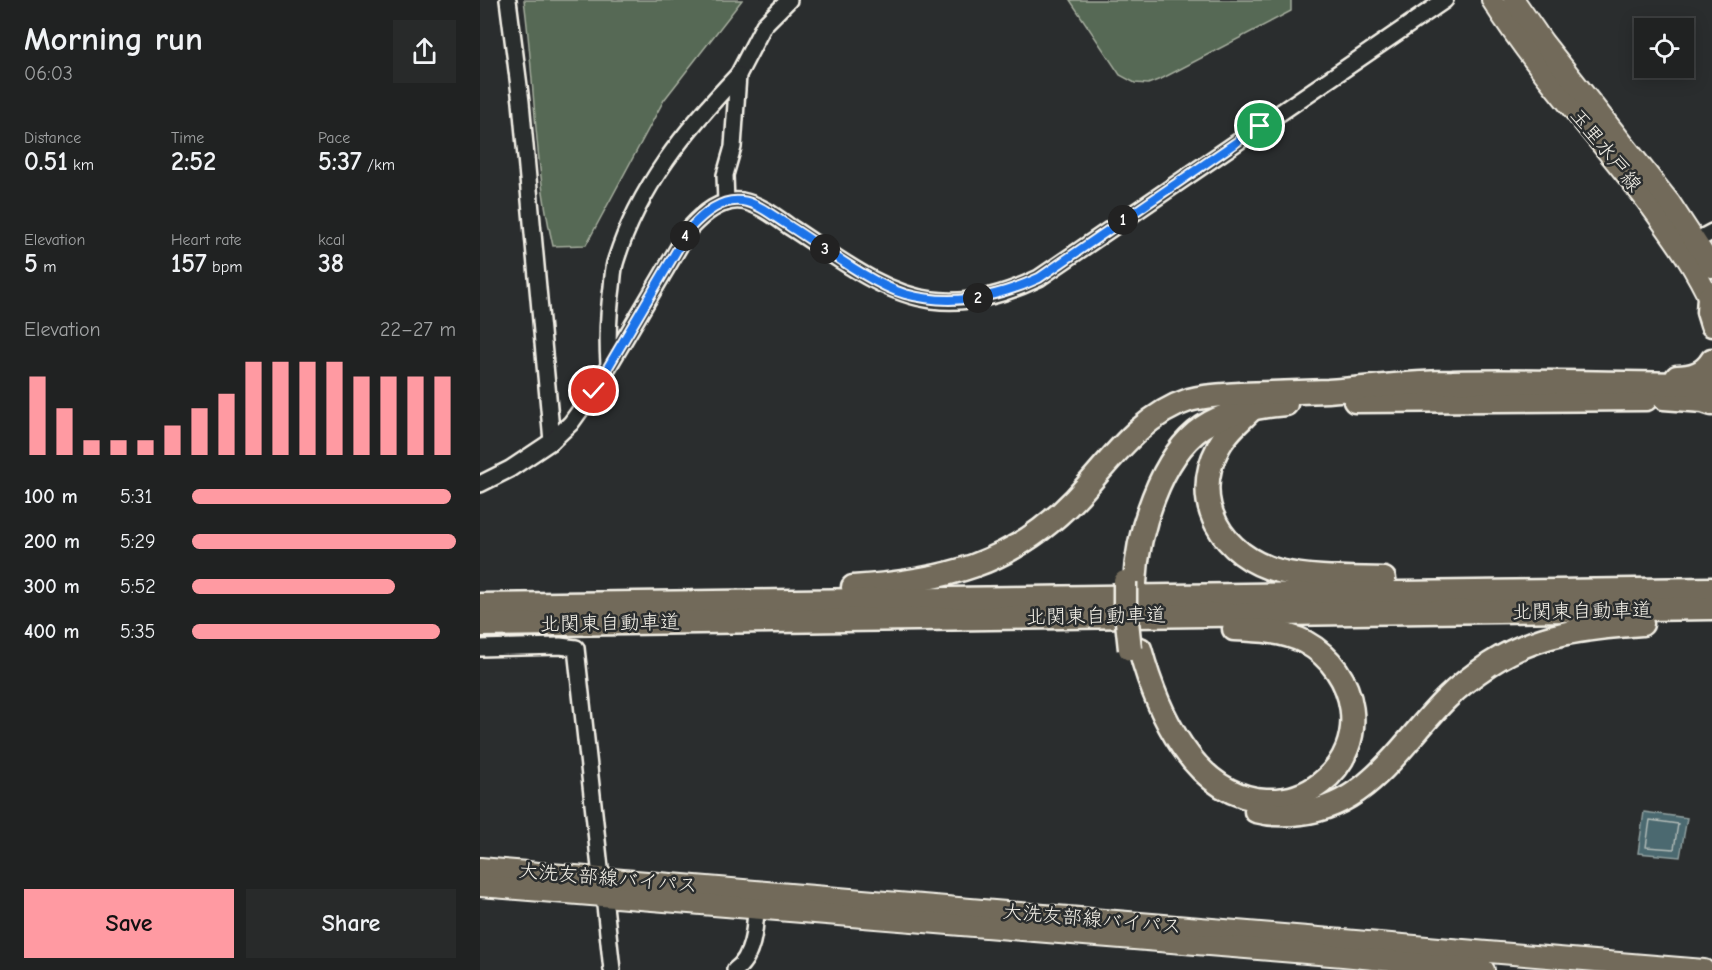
<!DOCTYPE html>
<html lang="en">
<head>
<meta charset="utf-8">
<style>
	:root { --surface:#202222; --page:#282a2a; --text:#f1f3f6; --muted:#a2a4a5; --line:#3d3f40; --accent:#ff9aa2 }
	body { margin:0; font-family:"Comic Neue","Klee One",sans-serif; background:var(--page); color:var(--text); height:100vh; display:flex; flex-direction:column; font-size:22px; white-space:nowrap }
	* { box-sizing:border-box; margin:0 }
	p { font-size:20px; color:var(--muted) }
	.icon { flex:none; width:33px; height:33px; fill:none; stroke:currentColor; stroke-width:2; stroke-linecap:round; stroke-linejoin:round }
	.map { position:relative; flex:1; overflow:hidden }
	.drawer { display:flex; flex-direction:column; background:var(--surface); width:480px }
	.drawer>* { flex:none }
	.buttons { position:absolute; left:1154px; top:18px; display:grid; gap:12px }
	.buttons a { display:grid; place-items:center; width:60px; height:60px; border-radius:0px; background:var(--surface); box-shadow:0 3px 15px #0003,0 0 0 2px var(--line); font-size:30px }
	.pin { position:absolute; display:grid; place-items:center; width:51px; height:51px; color:#fff; margin:-26px; border:3px solid #fff; border-radius:50%; box-shadow:0 2px 6px #0007 }
	.km { position:absolute; width:30px; height:30px; margin:-15px; border-radius:50%; background:#222; color:#fff; font-size:16px; line-height:30px; text-align:center }
	.round { display:grid; place-items:center; flex:none; width:63px; height:63px; border-radius:0px; background:var(--page) }
	.overview { display:flex; align-items:center; justify-content:space-between; height:102px; padding:0 24px }
	h1 { font-size:33px; font-weight:800; line-height:45px }
	.metrics { display:grid; grid-template-columns:repeat(3,1fr); gap:9px; height:102px; padding:6px 24px }
	.metrics div { display:grid; align-content:center }
	.metrics b { font-size:26px; font-weight:800 }
	.metrics small { font-size:16px; font-weight:400 }
	.metrics p { font-size:16px }
	.chart { height:168px; padding:12px 24px }
	.chart p { display:flex; justify-content:space-between }
	.chart svg { width:100%; height:108px; margin-top:6px; stroke:var(--accent); stroke-width:6 }
	.button { display:flex; gap:12px; margin-top:auto; padding:12px 24px }
	.button a { flex:1; height:69px; border-radius:0px; background:var(--accent); color:#111; font-size:24px; font-weight:800; line-height:69px; text-align:center }
	.button a+a { background:var(--page); color:var(--text) }
	ul { padding:0 24px; list-style:none; font-size:20px }
	li { display:grid; grid-template-columns:96px 72px 1fr; align-items:center; height:45px }
	li i { height:15px; border-radius:8px; background:var(--accent) }
	main { display:flex; flex:1; min-height:0 }
	.map>svg:first-child { display:block }
</style>
</head>
<body>
<main>
<section class="drawer">
<div class="overview"><div><h1>Morning run</h1><p>06:03</p></div><a class="round"><svg class="icon" aria-label="share" viewBox="0 0 24 24"><path d="M12 15V3M7 8l5-5 5 5M5 13v7h14v-7"/></svg></a></div>
<div class="metrics">
<div><p>Distance</p><b>0.51<small> km</small></b></div>
<div><p>Time</p><b>2:52</b></div>
<div><p>Pace</p><b>5:37<small> /km</small></b></div>
</div>
<div class="metrics">
<div><p>Elevation</p><b>5<small> m</small></b></div>
<div><p>Heart rate</p><b>157<small> bpm</small></b></div>
<div><p>kcal</p><b>38</b></div>
</div>
<div class="chart"><p><span>Elevation</span>22–27 m</p>
<svg viewBox="0 0 160 44" preserveAspectRatio="none"><path d="M5 44V12M15 44V25M25 44V38M35 44V38M45 44V38M55 44V32M65 44V25M75 44V19M85 44V6M95 44V6M105 44V6M115 44V6M125 44V12M135 44V12M145 44V12M155 44V12"/></svg>
</div>
<ul>
<li><b>100 m</b>5:31<i style="width:98%"></i></li>
<li><b>200 m</b>5:29<i style="width:100%"></i></li>
<li><b>300 m</b>5:52<i style="width:77%"></i></li>
<li><b>400 m</b>5:35<i style="width:94%"></i></li>
</ul>
<div class="button"><a>Save</a><a>Share</a></div>
</section>
<div class="map">
<svg width="1232" height="970" viewBox="0 0 1232 970">
	<rect width="100%" height="100%" fill="#2a2d2e"/>
	<filter id="ink" filterUnits="userSpaceOnUse"><feTurbulence type="fractalNoise" baseFrequency=".0167" numOctaves="2"/><feDisplacementMap in="SourceGraphic" scale="12" xChannelSelector="R" yChannelSelector="G"/><feConvolveMatrix kernelMatrix="1 2 1 2 8 2 1 2 1" color-interpolation-filters="sRGB"/></filter>
	<g filter="url(#ink)">
		<g fill="#566954" stroke="#a5ad9e" stroke-width="1.5">
			<path d="M44 0H262L184 100 106 245 73 246C54 165 55 81 44 0Z"/>
			<path d="M590 0H811V11L683 78 668 84 655 83 640 75Z"/>
		</g>
		<path fill="#4c696f" stroke="#8f9f9f" stroke-width="1.5" d="M1164 812 1207 818 1200 857 1158 853Z"/>
		<g fill="none" stroke-linecap="round" stroke-linejoin="round">
			<path stroke="#b1bbb8" stroke-width="1.5" d="M1170 820 1198 824 1194 849 1166 847Z"/>
			<g stroke="#f4f1e8" stroke-width="20">
				<g id="minor">
					<path d="M28 0 41 102 72 441"/>
					<path d="M246 203 245 175 253 147 258 75 284 25 309 0"/>
					<path d="M1217 240 1232 232"/>
					<path d="M129 364C127 336 128 315 132 287 133 278 133 268 136 260 159 187 206 129 258 75"/>
					<path d="M0 484 30 469 72 441 91 423 114 391 210 228C223 214 241 198 262 201 279 204 296 217 310 227 354 255 400 293 452 300 489 305 526 294 559 278L965 0"/>
					<path d="M0 648 80 646 96 648 121 877"/>
					<path d="M124 896 132 970"/>
					<path d="M255 970C273 958 275 929 276 909"/>
				</g>
			</g>
			<g stroke="#f4f1e8" stroke-width="24">
				<g id="major">
					<path d="M1012 0C1058 74 1120 138 1172 208 1194 238 1217 270 1232 305"/>
					<path d="M1034 0 1063 42 1190 203 1232 267"/>
					<path d="M0 868 1224 970"/>
					<path d="M0 886 863 956 1004 970"/>
				</g>
			</g>
			<g stroke="#f4f1e8" stroke-width="27">
				<g id="highway">
					<path d="M1229 297 1228 312 1232 325"/>
					<path d="M1197 377C1212 377 1224 373 1232 360"/>
					<path d="M1184 398 1223 401 1232 404"/>
					<path d="M875 401 1166 399"/>
					<path d="M771 410C759 422 745 433 738 448 709 502 743 557 799 571 833 579 870 578 904 579"/>
					<path d="M655 583C657 534 680 456 723 427 747 411 779 406 806 404"/>
					<path d="M373 587C462 581 531 566 595 499 629 463 659 416 709 400 726 395 742 395 760 394 789 393 818 392 848 391 889 388 930 382 972 382 1059 380 1146 384 1232 384"/>
					<path d="M0 605 1232 589"/>
					<path d="M0 625 1232 608"/>
					<path d="M660 649C676 708 713 797 786 800 806 801 826 795 841 783 891 744 878 671 825 642 804 631 778 630 754 629"/>
					<path d="M776 811C791 815 806 815 821 813 889 806 923 741 967 698 980 685 995 674 1010 664 1058 633 1106 628 1162 624"/>
				</g>
			</g>
			<use href="#minor" stroke="#2a2d2e" stroke-width="15"/>
			<use href="#major" stroke="#726b5a" stroke-width="20"/>
			<use href="#highway" stroke="#726b5a" stroke-width="22"/>
			<g stroke="#f4f1e8" stroke-width="27" stroke-linecap="butt">
				<path id="highway-bridge" d="M645 582V603L650 649"/>
			</g>
			<use href="#highway-bridge" stroke="#726b5a" stroke-width="22"/>
		</g>
	</g>
	<g fill="none" stroke-linecap="round" stroke-linejoin="round" filter="url(#ink)">
		<g stroke="#fff" stroke-width="12">
			<path id="route" d="M114 391 210 228C223 214 241 198 262 201 278 203 293 216 306 224 340 245 389 283 425 294 472 307 516 298 559 278L780 126"/>
		</g>
		<use href="#route" stroke="#1a73e8" stroke-width="8"/>
	</g>
	<g text-anchor="middle" dominant-baseline="central" stroke-width="5" stroke-linejoin="round" paint-order="stroke">
		<g font-size="20" fill="#f4f1e8" stroke="#2a2d2e">
			<text transform="translate(1126 150) rotate(51)">玉里水戸線</text>
			<text transform="translate(1102 611) rotate(-1)">北関東自動車道</text>
			<text transform="translate(616 616) rotate(-1)">北関東自動車道</text>
			<text transform="translate(130 623) rotate(-1)">北関東自動車道</text>
			<text transform="translate(128 878) rotate(5)">大洗友部線バイパス</text>
			<text transform="translate(612 919) rotate(5)">大洗友部線バイパス</text>
		</g>
	</g>
</svg>
<div class="buttons">
<a><svg class="icon" aria-label="locate" viewBox="0 0 24 24"><circle cx="12" cy="12" r="6"/><path d="M12 2v4M12 18v4M2 12h4M18 12h4"/></svg></a>
</div>
<div class="pin" style="left:780px;top:126px;background:#1e9e55"><svg class="icon" aria-label="arrive" viewBox="0 0 24 24"><path d="M6 21V4h12l-3 4 3 4H6"/></svg></div>
<div class="pin" style="left:114px;top:391px;background:#d93025"><svg class="icon" aria-label="check" viewBox="0 0 24 24"><path d="M5 12l5 5 9-10"/></svg></div>
<b class="km" style="left:643px;top:220px">1</b>
<b class="km" style="left:498px;top:298px">2</b>
<b class="km" style="left:345px;top:249px">3</b>
<b class="km" style="left:205px;top:236px">4</b>
</div>
</main>
</body>
</html>
